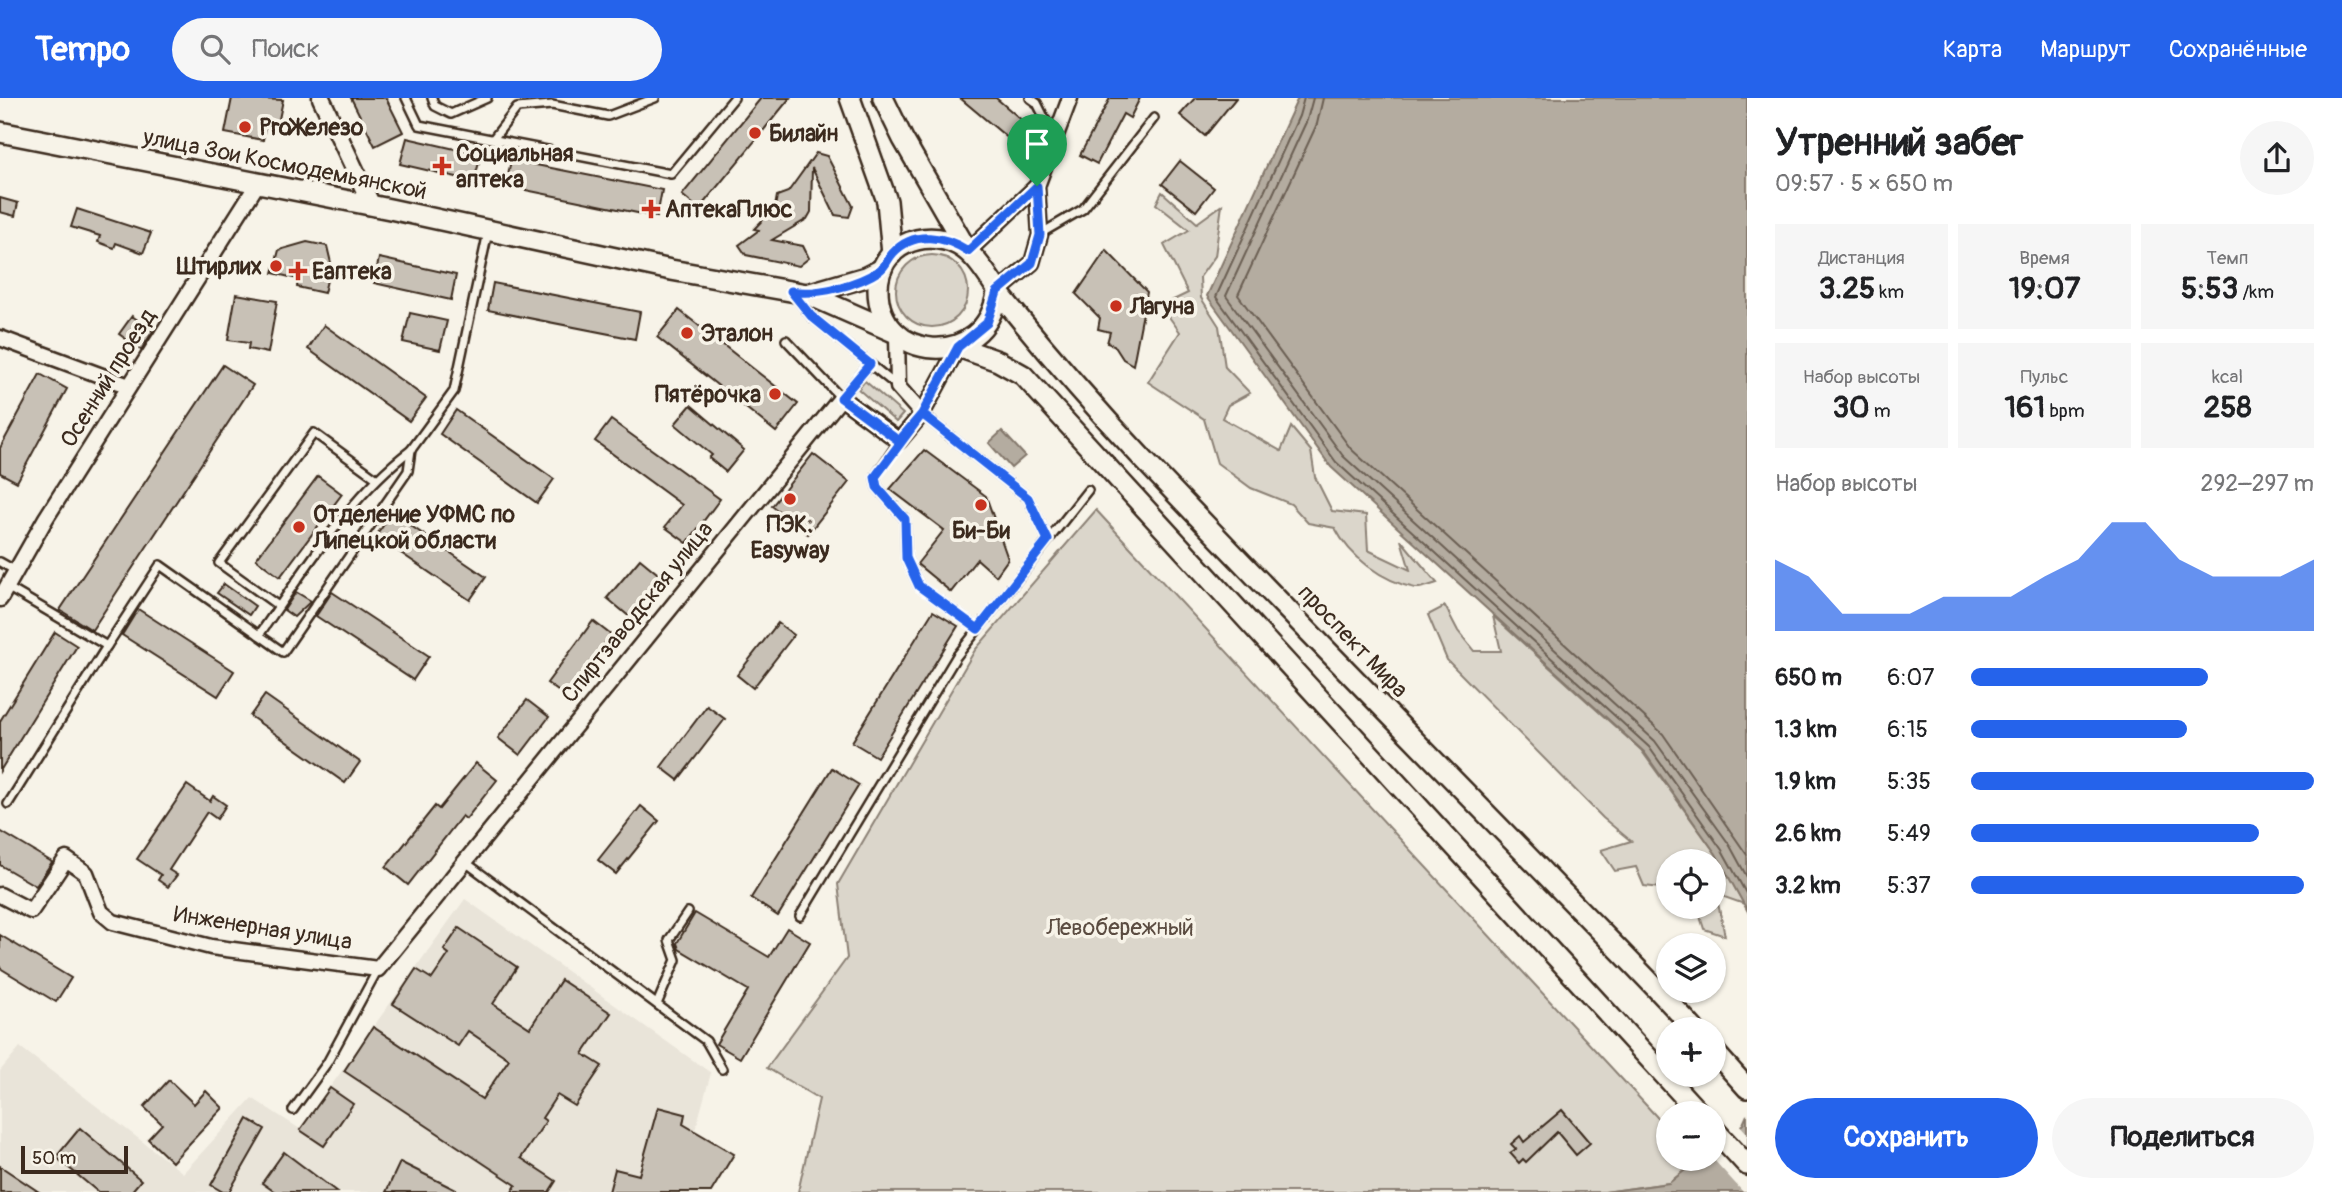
<!DOCTYPE html>
<html lang="ru">
<head>
<meta charset="utf-8">
<style>
	:root { --surface:#fff; --page:#f6f6f6; --text:#202124; --muted:#757577; --accent:#2563eb }
	body { margin:0; font-family:Pangolin,sans-serif; background:var(--page); color:var(--text); height:100vh; display:flex; flex-direction:column; font-size:26px; white-space:nowrap }
	* { box-sizing:border-box; margin:0 }
	p { font-size:23px; color:var(--muted) }
	.icon { flex:none; width:38px; height:38px; fill:none; stroke:currentColor; stroke-width:2; stroke-linecap:round; stroke-linejoin:round }
	.map { position:relative; flex:1; overflow:hidden }
	.drawer { display:flex; flex-direction:column; background:var(--surface); width:595px }
	.drawer>* { flex:none }
	.buttons { position:absolute; left:1656px; top:751px; display:grid; gap:14px }
	.buttons a { display:grid; place-items:center; width:70px; height:70px; border-radius:50%; background:var(--surface); box-shadow:0 2px 5px #0004; font-size:35px }
	.scale { position:absolute; left:21px; bottom:18px; width:107px; box-sizing:border-box; padding-left:7px; border:4px solid #3b2a1e; border-top:0; font-size:19px; line-height:24px; white-space:nowrap; color:#3b2a1e; -webkit-text-stroke:5px #f7f3e8; paint-order:stroke }
	.pin { position:absolute; display:grid; place-items:center; width:60px; height:60px; color:#fff; margin:-72px -30px; border-radius:50% 50% 50% 0; rotate:-45deg; box-shadow:0 0 7px #0007 }
	.pin .icon { rotate:45deg }
	.round { display:grid; place-items:center; flex:none; width:74px; height:74px; border-radius:37px; background:var(--page) }
	.overview { display:flex; align-items:center; justify-content:space-between; height:119px; padding:0 28px }
	h1 { font-size:38px; font-weight:800; line-height:52px }
	.metrics { display:grid; grid-template-columns:repeat(3,1fr); gap:10px; height:119px; padding:7px 28px }
	.metrics div { display:grid; align-content:center; border-radius:0px; background:var(--page); text-align:center }
	.metrics b { font-size:30px; font-weight:800 }
	.metrics small { font-size:19px; font-weight:400 }
	.metrics p { font-size:19px }
	.chart { height:196px; padding:14px 28px }
	.chart p { display:flex; justify-content:space-between }
	.chart svg { width:100%; height:126px; margin-top:7px; fill:var(--accent); opacity:.7 }
	.button { display:flex; gap:14px; margin-top:auto; padding:14px 28px }
	.button a { flex:1; height:80px; border-radius:42px; background:var(--accent); color:#fff; font-size:28px; font-weight:800; line-height:80px; text-align:center }
	.button a+a { background:var(--page); color:var(--text) }
	ul { padding:0 28px; list-style:none; font-size:23px }
	li { display:grid; grid-template-columns:112px 84px 1fr; align-items:center; height:52px }
	li i { height:18px; border-radius:9px; background:var(--accent) }
	header { display:flex; align-items:center; gap:42px; box-sizing:border-box; height:98px; padding:0 35px; background:var(--accent); color:#fff }
	header strong { font-size:33px }
	nav { display:flex; gap:38px; margin-inline-start:auto; font-size:24px }
	.search { width:490px; height:63px; background:var(--page); display:flex; align-items:center; gap:18px; box-sizing:border-box; padding:0 24px; border-radius:38px; color:var(--muted); font-size:26px }
	main { display:flex; flex:1; min-height:0 }
	.map>svg:first-child { display:block }
</style>
</head>
<body>
<header>
<strong>Tempo</strong>
<div class="search"><svg class="icon" aria-label="search" viewBox="0 0 24 24"><circle cx="10" cy="10" r="6"/><path d="M15 15l6 6"/></svg>Поиск</div>
<nav><a>Карта</a><a>Маршрут</a><a>Сохранённые</a></nav>
</header>
<main>
<div class="map">
<svg width="1747" height="1094" viewBox="0 0 1747 1094">
	<rect width="100%" height="100%" fill="#f7f3e8"/>
	<filter id="ink" filterUnits="userSpaceOnUse"><feTurbulence type="fractalNoise" baseFrequency=".0143" numOctaves="2"/><feDisplacementMap in="SourceGraphic" scale="14" xChannelSelector="R" yChannelSelector="G"/><feConvolveMatrix kernelMatrix="1 2 1 2 8 2 1 2 1" color-interpolation-filters="sRGB"/></filter>
	<g filter="url(#ink)">
		<path fill="#e9e4d9" d="M465 801 711 975 678 1094H0V973L20 949 183 1075 252 1000 300 1031Z"/>
		<g fill="#dbd6cb" stroke="#8b8074" stroke-width="2">
			<path d="M1162 94 1197 125 1222 107 1215 158 1200 179 1201 200 1219 228 1225 269 1250 295 1228 307 1222 320 1281 353 1291 329 1311 353 1315 379 1332 413 1366 417 1368 452 1410 472 1401 442 1437 485C1430 487 1421 491 1415 490 1382 483 1350 459 1335 430L1308 425 1291 406 1251 390 1217 365 1204 321 1148 284 1180 234 1161 208 1188 195 1164 147 1189 132 1156 106Z"/>
			<circle cx="932" cy="193" r="36"/>
			<path d="M865 283 903 316 896 324 858 291Z"/>
			<path d="M1096 412 1668 1031V1060L1697 1062 1669 1085 1605 1094H798L819 1001 767 970 847 860 838 786 975 552Z"/>
			<path d="M1445 508 1458 533 1474 553H1501L1493 518 1641 652 1716 756 1744 806 1716 796 1725 838 1704 831 1697 809 1713 808V763H1668V808L1661 790 1644 788 1636 769 1615 773 1601 752 1631 743 1603 720 1447 562 1428 517Z"/>
		</g>
		<g fill="#b4aca0" stroke="#84786c" stroke-width="2">
			<path d="M1298 0H1747V812L1716 756 1644 654 1331 369 1207 198Z"/>
			<path d="M1002 333 1025 358 1011 370 989 345Z"/>
			<path d="M1747 1017V1094H1605L1669 1085 1699 1061 1713 1060V1049L1743 1026Z"/>
		</g>
		<path fill="#f7f3e8" d="M1738 1025 1747 1035V1094H1743L1713 1061V1045Z"/>
		<g fill="none" stroke-linecap="round" stroke-linejoin="round">
			<g stroke="#6b5e52" stroke-width="2">
				<path d="M1304 0 1299 18 1216 199 1336 364 1649 649 1722 752 1747 797"/>
				<path d="M1313 0 1307 22 1226 198 1343 358 1655 643 1729 746 1747 779"/>
				<path d="M1323 0 1317 26 1238 197 1351 351 1663 636 1747 757"/>
			</g>
		</g>
		<g fill="#c8c1b6" stroke="#3b2a1e" stroke-width="2">
			<path d="M232 0 283 2 278 26 265 30 263 42 225 35Z"/>
			<path d="M351 0H386L403 34 375 48Z"/>
			<path d="M761 0H790L699 111 682 97Z"/>
			<path d="M960 0H996L1024 24 1009 41Z"/>
			<path d="M1110 0H1140L1130 20 1123 16 1097 66 1080 57Z"/>
			<path d="M1195 0H1236L1205 38 1180 17Z"/>
			<path d="M407 40 481 57 474 83 400 66Z"/>
			<path d="M816 55 827 58 853 108 849 119 835 117 812 70 811 114 807 121 772 142 803 148 809 160 799 168 746 157 739 147 759 132 754 131 775 109 777 98 788 94Z"/>
			<path d="M511 62 662 92 657 119 506 88Z"/>
			<path d="M1180 63 1214 90 1196 113 1162 86Z"/>
			<path d="M0 100 18 105 15 118 0 114Z"/>
			<path d="M77 111 151 135 143 155 116 145 114 150 98 144 100 138 71 129Z"/>
			<path d="M307 144 327 148 331 165 324 195 297 189 298 181 273 175 279 152Z"/>
			<path d="M1106 152 1147 194 1133 267 1123 261 1114 247 1107 245 1110 234 1098 231 1100 220 1076 196Z"/>
			<path d="M379 160 456 177 451 202 374 185Z"/>
			<path d="M493 185 640 214 635 241 488 212Z"/>
			<path d="M236 196 277 203 268 255 248 251 249 245 228 242Z"/>
			<path d="M679 212 798 306 776 334 657 239Z"/>
			<path d="M410 215 447 223 440 252 403 244Z"/>
			<path d="M132 218 153 233 141 252 119 236Z"/>
			<path d="M324 227 426 300 409 323 308 251Z"/>
			<path d="M223 267 253 287 92 532 60 512Z"/>
			<path d="M40 276 67 291 17 384 0 375V350Z"/>
			<path d="M691 307 744 352 726 374 709 360 712 357 675 326Z"/>
			<path d="M456 312 554 381 537 405 440 336Z"/>
			<path d="M611 322 720 401 687 445 665 429 682 407 595 343Z"/>
			<path d="M924 352 986 398 1008 461 996 478 977 461 951 494 917 466 944 432 890 391Z"/>
			<path d="M813 356 849 384 808 436 772 408Z"/>
			<path d="M318 378 342 396 280 479 256 461Z"/>
			<path d="M392 415 486 479 470 502 376 438Z"/>
			<path d="M640 461 663 480 631 520 607 500Z"/>
			<path d="M224 486 255 508 249 517 217 495Z"/>
			<path d="M296 494 311 503 294 519 284 512Z"/>
			<path d="M332 494 429 558 413 582 316 518Z"/>
			<path d="M138 511 234 573 218 598 122 537Z"/>
			<path d="M933 513 958 528 877 659 852 644Z"/>
			<path d="M593 523 611 537 565 598 547 585Z"/>
			<path d="M778 525 794 537 753 590 737 577Z"/>
			<path d="M55 534 77 548 0 673V623Z"/>
			<path d="M265 597 360 664 345 685 250 618Z"/>
			<path d="M527 602 549 619 520 657 498 640Z"/>
			<path d="M707 608 725 621 678 682 661 669Z"/>
			<path d="M476 665 497 682 466 721 462 718 408 787 386 769 435 708 439 711Z"/>
			<path d="M832 670 859 687 778 818 751 800Z"/>
			<path d="M187 687 210 703 213 698 226 707 217 721 207 714 169 772 177 777 168 789 158 782 161 777 137 761Z"/>
			<path d="M641 708 659 723 616 776 598 762Z"/>
			<path d="M0 733 52 764 36 788 0 767Z"/>
			<path d="M695 815 769 859 787 830 810 844 740 960 716 946 748 892 679 851 677 845Z"/>
			<path d="M459 830 517 869 493 906 530 930 561 882 611 915 583 956 602 968 575 1008 557 997 542 1020 546 1023 521 1060 556 1083 549 1094H512L516 1087 344 973 373 929 482 1001 509 961 468 933 458 948 393 906 416 871 432 881 449 856 444 852Z"/>
			<path d="M0 837 71 880 56 904 0 870Z"/>
			<path d="M169 982 194 1006 206 993 223 1010 172 1064 148 1041 162 1026 144 1009Z"/>
			<path d="M330 990 353 1006 324 1048 300 1032Z"/>
			<path d="M658 1009 685 1016 683 1026 734 1056 711 1094H609L615 1071 639 1077Z"/>
			<path d="M1562 1012 1590 1045 1576 1057 1557 1034 1526 1064 1523 1061 1519 1065 1510 1055 1516 1051 1511 1046 1520 1038 1524 1044Z"/>
			<path d="M248 1021 265 1031 229 1094H223L211 1087Z"/>
			<path d="M80 1030 141 1082 131 1094H98L56 1059Z"/>
			<path d="M284 1054 337 1094H275L262 1085Z"/>
			<path d="M400 1064 460 1094H386Z"/>
			<path d="M0 1068 39 1094H0Z"/>
		</g>
		<g fill="none" stroke-linecap="round" stroke-linejoin="round">
			<g stroke="#3b2a1e" stroke-width="12">
				<g id="service">
					<path d="M406 0 419 27 671 76 734 0"/>
					<path d="M432 0 435 8 451 16 487 0"/>
					<path d="M1030 0 1037 5 1054 39"/>
					<path d="M493 41 517 10 552 7 608 18 655 0"/>
					<path d="M1040 136 1083 111 1154 20"/>
					<path d="M796 199 811 218 897 288"/>
					<path d="M786 242 841 300 870 266"/>
					<path d="M922 316 1028 400 1048 442"/>
					<path d="M899 343 875 379 877 389 905 421 906 460 919 488 978 531"/>
					<path d="M0 464 16 473"/>
					<path d="M7 489 107 548 8 706"/>
					<path d="M277 507 219 465 314 335 376 380"/>
					<path d="M259 537C303 475 349 398 411 352"/>
					<path d="M107 548 160 467 283 554 408 373 411 352 454 293 488 134"/>
					<path d="M464 763 706 943 722 971"/>
					<path d="M800 818 956 559 1088 392"/>
					<path d="M657 906 676 862 669 842 688 814"/>
					<path d="M293 1012 327 965 378 871"/>
				</g>
			</g>
			<g stroke="#3b2a1e" stroke-width="19">
				<g id="minor">
					<path d="M968 153 1037 88"/>
					<path d="M997 194 1032 165 1040 137 1037 88 1070 0"/>
					<path d="M0 240 129 288"/>
					<path d="M922 316 958 249"/>
					<path d="M0 501 46 420 258 85"/>
					<path d="M0 797 31 813 66 761 86 775 101 814 113 824 211 849 378 871 841 300 899 343 922 316 898 289 897 236"/>
				</g>
			</g>
			<g stroke="#3b2a1e" stroke-width="21">
				<path id="tertiary" d="M321 0 372 108"/>
			</g>
			<g stroke="#3b2a1e" stroke-width="24">
				<g id="secondary">
					<path d="M850 0 887 103 892 156"/>
					<path d="M883 0 903 41 967 152"/>
					<path d="M0 34 390 111 671 172 807 196 896 235"/>
					<path d="M997 194C987 273 877 266 878 190 879 148 923 129 958 147 979 158 992 187 1007 205 1050 258 1096 311 1143 361 1275 501 1411 638 1546 777 1595 828 1646 878 1694 931"/>
					<path d="M807 196 866 179 882 171"/>
					<path d="M958 249 998 263 1023 277 1699 1015"/>
					<path d="M1713 952 1747 990"/>
					<path d="M1713 1030 1747 1067"/>
				</g>
			</g>
			<use href="#service" stroke="#f7f3e8" stroke-width="7"/>
			<use href="#minor" stroke="#f7f3e8" stroke-width="14"/>
			<use href="#tertiary" stroke="#f7f3e8" stroke-width="16"/>
			<use href="#secondary" stroke="#f7f3e8" stroke-width="19"/>
		</g>
	</g>
	<g fill="none" stroke-linecap="round" stroke-linejoin="round" filter="url(#ink)">
		<g stroke="#fff" stroke-width="14">
			<path id="route" d="M1037 88 968 153C945 138 914 132 893 155 888 160 886 168 880 172 858 187 817 198 791 193L811 218 870 266 841 300 899 343 922 316 1028 400 1048 442 978 531 919 488 906 460 905 421 877 389 875 379 922 316 958 249 987 225 997 194 1032 165 1040 137 1037 88"/>
		</g>
		<use href="#route" stroke="#2563eb" stroke-width="9"/>
	</g>
	<g fill="#c8321e" stroke="#f7f3e8" stroke-width="2.5">
		<circle cx="245" cy="29" r="7"/>
		<circle cx="755" cy="35" r="7"/>
		<path d="M438.5 57.5h7v7h7v7h-7v7h-7v-7h-7v-7h7z"/>
		<path d="M647.5 100.5h7v7h7v7h-7v7h-7v-7h-7v-7h7z"/>
		<circle cx="276" cy="168" r="7"/>
		<path d="M294.5 162.5h7v7h7v7h-7v7h-7v-7h-7v-7h7z"/>
		<circle cx="1116" cy="208" r="7"/>
		<circle cx="687" cy="235" r="7"/>
		<circle cx="775" cy="296" r="7"/>
		<circle cx="790" cy="401" r="7"/>
		<circle cx="981" cy="407" r="7"/>
		<circle cx="299" cy="429" r="7"/>
	</g>
	<g text-anchor="middle" dominant-baseline="central" stroke-width="7" stroke-linejoin="round" paint-order="stroke">
		<g font-size="23" font-weight="bold" fill="#3b2a1e" stroke="#f7f3e8" text-anchor="start">
			<text x="259" y="29">ProЖелезо</text>
			<text x="769" y="35">Билайн</text>
			<text x="456" y="55">Социальная<tspan x="456" dy="26">аптека</tspan></text>
			<text x="665" y="111">АптекаПлюс</text>
			<text x="262" y="168" text-anchor="end">Штирлих</text>
			<text x="312" y="173">Еаптека</text>
			<text x="1130" y="208">Лагуна</text>
			<text x="701" y="235">Эталон</text>
			<text x="761" y="296" text-anchor="end">Пятёрочка</text>
			<text x="313" y="416">Отделение УФМС по<tspan x="313" dy="26">Липецкой области</tspan></text>
			<text x="790" y="426" text-anchor="middle">ПЭК:<tspan x="790" dy="26">Easyway</tspan></text>
			<text x="981" y="432" text-anchor="middle">Би-Би</text>
		</g>
		<g font-size="23" fill="#3b2a1e" stroke="#f7f3e8">
			<text transform="translate(285 66) rotate(11)">улица Зои Космодемьянской</text>
			<text transform="translate(108 280) rotate(-58)">Осенний проезд</text>
			<text transform="translate(637 514) rotate(-51)">Спиртзаводская улица</text>
			<text transform="translate(1353 543) rotate(46)">проспект Мира</text>
			<text transform="translate(263 830) rotate(9)">Инженерная улица</text>
		</g>
		<g font-size="23" fill="#5b4c41" stroke="#f7f3e8">
			<text x="1120" y="829">Левобережный</text>
		</g>
	</g>
</svg>
<div class="buttons">
<a><svg class="icon" aria-label="locate" viewBox="0 0 24 24"><circle cx="12" cy="12" r="6"/><path d="M12 2v4M12 18v4M2 12h4M18 12h4"/></svg></a>
<a><svg class="icon" aria-label="layers" viewBox="0 0 24 24"><path d="M12 4l9 5-9 5-9-5zM3 14l9 5 9-5"/></svg></a>
<a>+</a>
<a>−</a>
</div>
<div class="scale">50 m</div>
<div class="pin" style="left:1037px;top:88px;background:#1e9e55"><svg class="icon" aria-label="arrive" viewBox="0 0 24 24"><path d="M6 21V4h12l-3 4 3 4H6"/></svg></div>
</div>
<section class="drawer">
<div class="overview"><div><h1>Утренний забег</h1><p>09:57 · 5 × 650 m</p></div><a class="round"><svg class="icon" aria-label="share" viewBox="0 0 24 24"><path d="M12 15V3M7 8l5-5 5 5M5 13v7h14v-7"/></svg></a></div>
<div class="metrics">
<div><p>Дистанция</p><b>3.25<small> km</small></b></div>
<div><p>Время</p><b>19:07</b></div>
<div><p>Темп</p><b>5:53<small> /km</small></b></div>
</div>
<div class="metrics">
<div><p>Набор высоты</p><b>30<small> m</small></b></div>
<div><p>Пульс</p><b>161<small> bpm</small></b></div>
<div><p>kcal</p><b>258</b></div>
</div>
<div class="chart"><p><span>Набор высоты</span>292–297 m</p>
<svg viewBox="0 0 160 44" preserveAspectRatio="none"><path d="M0 44V19L10 25L20 38L30 38L40 38L50 32L60 32L70 32L80 25L90 19L100 6L110 6L120 19L130 25L140 25L150 25L160 19V44z"/></svg>
</div>
<ul>
<li><b>650 m</b>6:07<i style="width:69%"></i></li>
<li><b>1.3 km</b>6:15<i style="width:63%"></i></li>
<li><b>1.9 km</b>5:35<i style="width:100%"></i></li>
<li><b>2.6 km</b>5:49<i style="width:84%"></i></li>
<li><b>3.2 km</b>5:37<i style="width:97%"></i></li>
</ul>
<div class="button"><a>Сохранить</a><a>Поделиться</a></div>
</section>
</main>
</body>
</html>
